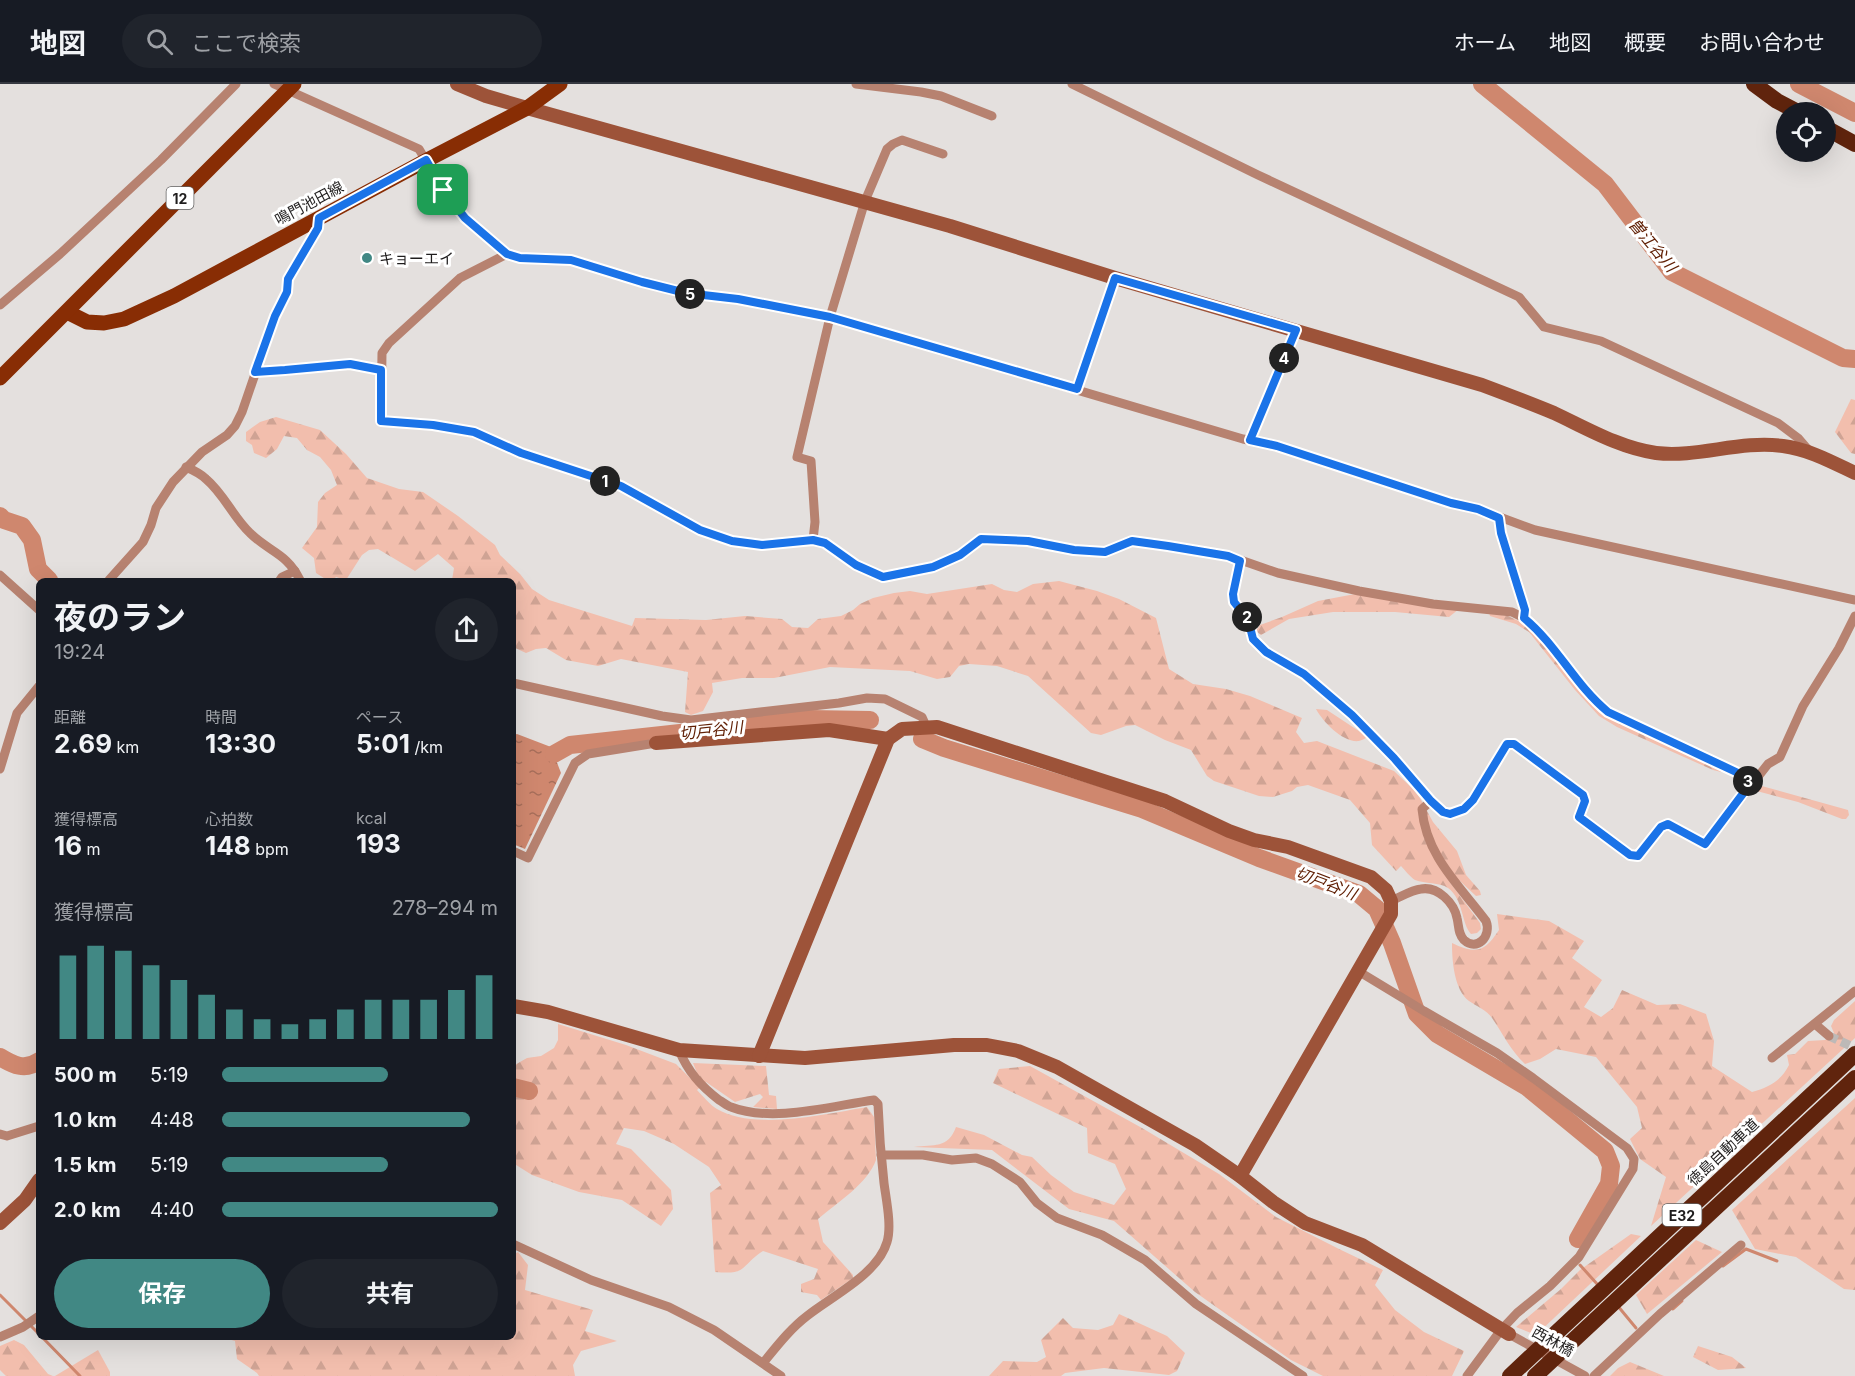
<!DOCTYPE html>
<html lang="ja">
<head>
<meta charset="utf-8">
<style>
	:root { --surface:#171b24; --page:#20242c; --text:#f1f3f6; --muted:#9ea1a6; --line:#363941; --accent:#418884 }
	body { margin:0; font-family:Inter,"Noto Sans JP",sans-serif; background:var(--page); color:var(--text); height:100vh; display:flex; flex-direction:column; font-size:22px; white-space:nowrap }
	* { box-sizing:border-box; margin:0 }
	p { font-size:20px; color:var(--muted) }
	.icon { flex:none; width:33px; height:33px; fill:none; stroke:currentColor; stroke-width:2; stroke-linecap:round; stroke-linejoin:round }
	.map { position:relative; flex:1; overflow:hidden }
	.sheet { position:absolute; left:36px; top:494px; width:480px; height:762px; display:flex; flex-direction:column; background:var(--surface); border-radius:9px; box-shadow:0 6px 24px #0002 }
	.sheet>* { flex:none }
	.fabs { position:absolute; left:1776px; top:18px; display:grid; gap:12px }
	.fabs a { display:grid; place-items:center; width:60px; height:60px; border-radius:50%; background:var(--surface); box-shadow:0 6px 24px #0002; font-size:30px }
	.pin { position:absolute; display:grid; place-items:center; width:51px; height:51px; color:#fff; margin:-26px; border-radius:12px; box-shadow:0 3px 9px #0006 }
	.km { position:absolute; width:30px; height:30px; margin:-15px; border-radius:50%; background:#222; color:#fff; font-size:16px; line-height:30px; text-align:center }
	.round { display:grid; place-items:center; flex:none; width:63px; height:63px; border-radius:32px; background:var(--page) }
	.headline { display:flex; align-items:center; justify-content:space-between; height:102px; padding:0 18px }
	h1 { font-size:33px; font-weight:700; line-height:45px }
	.figures { display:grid; grid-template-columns:repeat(3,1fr); gap:9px; height:102px; padding:6px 18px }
	.figures div { display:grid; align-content:center }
	.figures b { font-size:26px; font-weight:700 }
	.figures small { font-size:16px; font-weight:400 }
	.figures p { font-size:16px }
	.chart { height:168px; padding:12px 18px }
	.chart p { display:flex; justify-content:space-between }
	.chart svg { width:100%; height:108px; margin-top:6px; stroke:var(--accent); stroke-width:6 }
	.primary-button { display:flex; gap:12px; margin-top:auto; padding:12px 18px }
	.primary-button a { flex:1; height:69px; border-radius:36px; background:var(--accent); color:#fff; font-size:24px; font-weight:700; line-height:69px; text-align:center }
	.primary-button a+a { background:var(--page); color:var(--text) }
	ul { padding:0 18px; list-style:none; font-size:20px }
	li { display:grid; grid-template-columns:96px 72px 1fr; align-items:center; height:45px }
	li i { height:15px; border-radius:8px; background:var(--accent) }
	header { display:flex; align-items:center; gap:36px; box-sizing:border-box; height:84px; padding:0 30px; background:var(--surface); border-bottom:2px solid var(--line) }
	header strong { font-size:28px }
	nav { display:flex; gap:33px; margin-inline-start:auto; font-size:21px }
	.search { width:420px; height:54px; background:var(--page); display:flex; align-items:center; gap:15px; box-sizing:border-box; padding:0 21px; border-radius:33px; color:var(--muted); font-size:22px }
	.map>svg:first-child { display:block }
</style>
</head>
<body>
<header>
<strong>地図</strong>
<div class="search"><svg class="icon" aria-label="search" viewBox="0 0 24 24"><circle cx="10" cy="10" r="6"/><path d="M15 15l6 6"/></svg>ここで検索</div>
<nav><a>ホーム</a><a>地図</a><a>概要</a><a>お問い合わせ</a></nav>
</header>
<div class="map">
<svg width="1855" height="1292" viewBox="0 0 1855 1292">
	<defs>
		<pattern id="forest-firs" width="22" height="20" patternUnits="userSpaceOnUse" patternTransform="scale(1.5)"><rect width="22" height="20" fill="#f2bead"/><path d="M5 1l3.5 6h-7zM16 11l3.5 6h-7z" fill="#cfa394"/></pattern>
		<pattern id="water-ripples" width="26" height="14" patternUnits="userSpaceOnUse" patternTransform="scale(1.5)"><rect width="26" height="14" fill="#cf876e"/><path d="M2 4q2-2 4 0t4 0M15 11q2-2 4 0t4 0" fill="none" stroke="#a76e5a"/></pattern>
	</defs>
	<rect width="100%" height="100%" fill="#e4e0de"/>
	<g fill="url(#forest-firs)">
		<path d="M1851 315 1855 316V370L1851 369 1835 348Z"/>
		<path d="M276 333 320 346 346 370 367 394 399 405 423 408 458 432 495 461 500 471 520 490 532 505 549 516 632 542 635 534 706 536 745 532 782 535 792 543 808 544 818 535 841 532 853 526 860 520 873 514 894 509 910 507 927 510 992 500 1004 506 1017 508 1033 500 1059 497 1097 507 1119 515 1156 534 1169 585 1193 600 1226 605 1250 612 1302 634 1296 648 1304 659 1317 657 1394 687 1413 705 1420 714 1433 738 1457 767 1466 791 1480 807 1481 811 1476 812 1460 797H1449L1480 839 1481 845 1477 849 1471 850C1461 839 1464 816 1448 804 1439 798 1425 800 1415 796 1410 793 1405 786 1401 782L1396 787 1372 761 1370 739 1350 716 1308 701 1297 703 1292 707 1273 713 1259 712 1214 697 1207 692 1191 666 1165 656 1135 641 1126 642 1101 651 1091 649 1028 592 997 582 969 580 959 582 950 593 937 595 910 587 830 583 774 594H742L712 599 713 608 703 627 691 631 685 628 688 588 621 575 598 582 566 576 546 564 536 565 526 569 513 563V496H452L454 484 438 470 415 487 378 465 369 466 362 471 346 496 336 493 333 496H327L316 489 314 474 302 464 317 443 318 418 325 409 337 401 331 386 320 373 307 366 297 354 284 352 277 365 266 374 254 369 252 361 246 357V348L260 338Z"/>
		<path d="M1355 510 1459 525 1449 533 1395 528H1333L1289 535 1261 551 1256 547 1260 541 1282 533 1318 517Z"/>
		<path d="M1489 529 1508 532 1529 542 1539 553 1590 617 1605 630 1720 684 1721 688 1713 686 1617 643 1599 632 1575 606 1529 548 1516 540 1490 532Z"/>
		<path d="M1316 625 1327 626 1368 653C1366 654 1360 657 1359 657 1343 659 1323 638 1316 625Z"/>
		<path d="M1758 701 1848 726 1849 731 1846 735H1842L1798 718 1753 706Z"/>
		<path d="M1497 830 1549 837 1584 857 1572 874 1602 896 1584 923 1601 933 1613 924 1622 906 1657 921 1680 920 1706 930 1714 957 1712 982 1752 1008C1769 1003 1781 997 1789 981L1787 971 1795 970 1808 957 1825 956 1834 949 1831 942 1834 936 1855 917V954L1651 1142 1666 1093 1640 1075 1630 1055 1642 1044 1637 1023 1596 973 1556 965 1540 975 1525 980C1511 967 1503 950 1492 934 1487 926 1476 922 1469 917 1454 906 1452 876 1452 859 1475 870 1484 869 1499 846Z"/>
		<path d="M558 940 626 961 676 980 691 995 697 989 693 979 766 982 769 1011 776 1012 777 1025 753 1023 763 1013 760 1010 735 1018 706 998 697 1006C703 1012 710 1021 717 1025 754 1047 826 1030 867 1023L874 1033 876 1076C868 1099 837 1119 818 1135L823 1158 853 1191V1194L821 1216 817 1211 801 1208V1200L814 1195 818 1185 763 1167C739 1183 748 1191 715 1188L710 1109 721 1101 709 1083 674 1060 644 1047 624 1044 616 1060 631 1065 671 1106 673 1125 661 1142 622 1116 579 1108 532 1091 513 1079V982L527 974 541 972 554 964 558 956Z"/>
		<path d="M1030 982 1142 1044 1219 1090 1276 1133 1339 1165 1383 1186 1375 1201 1395 1226 1424 1248 1464 1267 1452 1292H1323L1291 1276 1195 1208 1114 1137 1069 1125 992 1066 914 1063C934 1060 948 1065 956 1043L984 1051 1022 1071 1032 1073 1051 1091 1074 1108 1114 1121 1126 1105 1115 1080 1088 1069 1087 1044 993 999 999 985Z"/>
		<path d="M1855 1014V1206L1844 1205 1796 1173 1755 1165 1732 1126Z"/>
		<path d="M1631 1150 1641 1152 1536 1251 1516 1243 1561 1205 1580 1186Z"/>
		<path d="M1696 1156 1722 1168 1647 1230 1636 1211Z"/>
		<path d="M518 1168 528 1181 525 1206 593 1226 585 1247 617 1257 581 1267 573 1281 575 1292H259L257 1289 237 1275 235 1257 221 1253 513 1252V1171Z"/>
		<path d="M1119 1230 1167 1252 1185 1269 1177 1287 1169 1291 1104 1284 1065 1289 1061 1292H989L1003 1277 1037 1278 1046 1273 1041 1256 1063 1234 1073 1244 1098 1246 1113 1241Z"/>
		<path d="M14 1256 24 1261 48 1290 53 1292H6L0 1286V1262Z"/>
		<path d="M1698 1262 1732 1273 1746 1284 1718 1286 1693 1273Z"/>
		<path d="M98 1266 110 1288V1292H55Z"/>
		<path d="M1630 1278 1664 1292H1610L1618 1284Z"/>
	</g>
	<path fill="url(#water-ripples)" d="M517 650 551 663 561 689 525 765 513 760V651Z"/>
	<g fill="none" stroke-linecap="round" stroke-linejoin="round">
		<g stroke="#cf876e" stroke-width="3">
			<path d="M1580 1181 1598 1201"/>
			<path d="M1723 1182 1746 1165 1777 1177"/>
			<path d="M0 1211 39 1250"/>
			<path d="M1617 1221 1636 1244"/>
			<path d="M1673 1225 1682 1217"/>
			<path d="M41 1252 80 1292"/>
		</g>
		<g stroke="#cf876e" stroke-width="18">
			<path d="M1482 0 1605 100 1672 188 1843 274 1855 275"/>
			<path d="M1799 0 1855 29"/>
			<path d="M0 432 4 436 22 442 32 456 38 485 49 496"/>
			<path d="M922 655 944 664 1142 725 1259 774 1359 810 1377 825 1392 859 1417 930 1437 950 1527 1003 1605 1067 1611 1082 1609 1100 1578 1155"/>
			<path d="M554 670 570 661 809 635 870 636"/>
			<path d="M0 973C13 981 25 987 39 977"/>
			<path d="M513 1003 529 1007"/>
		</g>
		<path stroke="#bdb9b7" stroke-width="9" stroke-dasharray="9 4.5" stroke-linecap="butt" d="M1829 952 1855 964"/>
		<g stroke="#b78270" stroke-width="9">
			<path d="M274 0 419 65 443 106 455 123 465 134 507 170 520 174 571 176 642 198 686 209 739 215 830 233 1243 355 1277 362 1451 419 1478 425 1535 446 1855 516"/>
			<path d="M856 0 921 8 941 12 992 32"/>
			<path d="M1072 0 1258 91 1519 213 1544 243 1601 257 1778 339 1798 354 1810 368"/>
			<path d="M507 170 460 194 389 259 382 269 381 337 433 341 474 349 521 369 621 402 700 446 732 457 762 461 813 456 825 459 857 481 883 493 933 484 959 471 981 455 1027 457 1074 466 1105 468 1132 457 1229 472 1278 489 1359 507 1433 520 1512 528 1524 534 1538 545 1596 618 1608 628 1736 688 1751 699"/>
			<path d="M0 221 60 170 161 76 236 0"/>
			<path d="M255 288 285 287 350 280 382 286"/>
			<path d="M1077 305 1115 194"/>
			<path d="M1250 356 1295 246"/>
			<path d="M186 383C193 386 201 390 206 395 224 410 233 433 250 449 269 468 287 469 300 496"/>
			<path d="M1499 434 1501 449 1525 526 1524 534"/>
			<path d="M813 456 815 438 811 377 797 373 830 233 865 117 887 65 893 60 902 56 943 70"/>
			<path d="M1240 476 1233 510 1235 518 1248 535 1253 555 1266 568 1304 590 1352 631 1394 674 1431 717 1443 728 1450 730 1464 725 1473 716 1507 660H1514L1583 711 1585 717 1579 733 1630 771 1638 772 1661 743 1668 740 1705 760 1768 680 1780 673 1803 622 1839 564 1855 532"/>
			<path d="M0 491 39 526"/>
			<path d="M109 496 143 458 151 441 156 424 173 398 202 368 227 351 235 342 242 328 275 232 287 208 288 195 318 144 319 134"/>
			<path d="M280 496 282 493 295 487"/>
			<path d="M513 599 662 632 691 636 839 619 867 614 885 615 922 633 926 642"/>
			<path d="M0 685 17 629 39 602"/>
			<path d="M513 767 528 774 575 679 588 670 656 659"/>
			<path d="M1391 817C1401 813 1411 806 1421 805 1438 802 1454 819 1457 834 1459 842 1458 850 1464 856 1477 868 1492 852 1486 837 1460 802 1426 772 1422 725L1431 717"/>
			<path d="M1358 887 1424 927 1497 969 1533 994 1627 1064 1634 1075 1633 1085 1579 1173 1550 1202 1517 1229 1501 1246 1467 1292"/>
			<path d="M1815 940 1829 952"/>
			<path d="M679 966C688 988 701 1002 719 1016 723 1018 727 1022 731 1023 772 1039 831 1022 874 1016L878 1020C879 1047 881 1073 884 1099 886 1115 892 1142 887 1158 878 1190 832 1212 807 1232 790 1245 777 1262 763 1279"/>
			<path d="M1772 974 1855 907"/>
			<path d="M0 1050 7 1052 39 1042"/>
			<path d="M881 1071H923L952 1076 976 1074 992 1080 1020 1098 1037 1119 1057 1134 1102 1151 1145 1176 1196 1220 1303 1292"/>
			<path d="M513 1160 591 1196 669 1223 714 1246 781 1292"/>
			<path d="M1509 1250 1585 1292"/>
			<path d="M0 1253 23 1243 39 1232"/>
			<path d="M1594 1292 1660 1230 1741 1161"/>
		</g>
		<g stroke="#9d5339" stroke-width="14">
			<path d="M457 0 486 12 527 24 950 142 1115 194 1482 301C1506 310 1530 319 1554 329 1586 344 1620 364 1656 369 1698 374 1740 356 1783 362 1808 365 1832 378 1855 389"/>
			<path d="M656 659 829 646 888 655"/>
			<path d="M513 922 548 928 679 966 805 974 954 961H987L1018 967 1057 983 1195 1061 1240 1092 1273 1118 1305 1139 1362 1161 1509 1250"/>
			<path d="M759 972 888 655 902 645 937 643 1165 717 1229 747 1254 756 1288 763 1371 793 1386 806 1391 817V830L1240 1092"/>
			<path d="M0 1139 25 1116 39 1096"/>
		</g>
		<g stroke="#882d04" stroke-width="15">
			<path d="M67 228 87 238 104 239 124 235 174 212 427 76 527 24 560 0"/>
			<path d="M0 294 294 0"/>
		</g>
		<g stroke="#60240d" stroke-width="16">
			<path d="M1754 0 1777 17 1798 28"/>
			<path d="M1826 44 1855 60"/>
			<path d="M1510 1292 1855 970"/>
			<path d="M1535 1292 1855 994"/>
		</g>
	</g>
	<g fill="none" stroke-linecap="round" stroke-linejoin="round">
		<g stroke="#fff" stroke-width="12">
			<path id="route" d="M426 76 443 106 465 134 507 170 520 174 571 176 642 198 686 209 738 215 830 233 1077 305 1115 194 1296 246 1250 356 1277 362 1451 419 1478 425 1499 434 1501 449 1525 526 1524 534C1557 561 1575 601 1608 628L1736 688 1751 699 1705 760 1668 740 1661 743 1638 772 1630 771 1579 733 1585 717 1583 711 1514 660H1507L1473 716 1464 725 1450 730 1443 728 1431 717 1394 674 1352 631 1304 590 1266 568 1253 555 1248 535 1234 518 1233 510 1240 477 1228 472 1168 462 1132 457 1105 468 1074 466 1028 457 981 455 960 471 933 483 883 493 856 481 825 459 813 456 762 461 732 457 700 446 621 402 521 369 474 348 433 341 381 337V286L350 280 285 286 255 288 275 232 287 208 288 195 318 144 319 134Z"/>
		</g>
		<use href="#route" stroke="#1a73e8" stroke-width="8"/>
	</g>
	<circle fill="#418884" stroke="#fff" stroke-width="2" cx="367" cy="174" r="6"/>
	<g text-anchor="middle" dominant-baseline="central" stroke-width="6" stroke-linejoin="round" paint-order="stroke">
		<g fill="#fff" stroke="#626161" stroke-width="1.5">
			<rect x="166.5" y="103" width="27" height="22" rx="4.5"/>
			<rect x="1662.5" y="1120" width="39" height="22" rx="4.5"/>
		</g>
		<g font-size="14" font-weight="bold" fill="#1f1d1d">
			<text x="180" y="114">12</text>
			<text x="1682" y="1131">E32</text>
		</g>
		<g font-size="15" fill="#1f1d1d" stroke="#fff">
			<text transform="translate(309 119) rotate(-28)">鳴門池田線</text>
			<text transform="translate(1723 1068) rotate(-43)">徳島自動車道</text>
			<text transform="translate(1553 1257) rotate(29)">西林橋</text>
		</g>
		<g font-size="15" fill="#1f1d1d" stroke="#fff" text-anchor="start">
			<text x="379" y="174">キョーエイ</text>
		</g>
		<g font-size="16" font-style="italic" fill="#612005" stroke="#fff">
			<text transform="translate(1653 161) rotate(50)">曽江谷川</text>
			<text transform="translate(711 646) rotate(-6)">切戸谷川</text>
			<text transform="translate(1326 799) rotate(21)">切戸谷川</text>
		</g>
	</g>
</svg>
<div class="fabs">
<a><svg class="icon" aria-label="locate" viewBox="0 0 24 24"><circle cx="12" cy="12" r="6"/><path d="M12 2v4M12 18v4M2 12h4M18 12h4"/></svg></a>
</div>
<div class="pin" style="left:443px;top:106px;background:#1e9e55"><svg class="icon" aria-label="arrive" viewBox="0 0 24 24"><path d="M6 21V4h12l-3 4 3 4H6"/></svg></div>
<b class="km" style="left:605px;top:397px">1</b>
<b class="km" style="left:1247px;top:533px">2</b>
<b class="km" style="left:1748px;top:697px">3</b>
<b class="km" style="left:1284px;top:274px">4</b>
<b class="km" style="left:690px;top:210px">5</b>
<section class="sheet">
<div class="headline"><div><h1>夜のラン</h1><p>19:24</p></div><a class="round"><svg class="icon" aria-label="share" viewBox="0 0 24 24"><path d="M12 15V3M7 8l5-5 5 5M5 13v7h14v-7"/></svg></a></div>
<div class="figures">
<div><p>距離</p><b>2.69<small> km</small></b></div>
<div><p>時間</p><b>13:30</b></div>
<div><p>ペース</p><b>5:01<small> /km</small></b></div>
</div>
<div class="figures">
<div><p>獲得標高</p><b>16<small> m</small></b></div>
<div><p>心拍数</p><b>148<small> bpm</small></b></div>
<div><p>kcal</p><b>193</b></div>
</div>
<div class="chart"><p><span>獲得標高</span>278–294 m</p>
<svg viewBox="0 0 160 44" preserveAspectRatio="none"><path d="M5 44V10M15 44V6M25 44V8M35 44V14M45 44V20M55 44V26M65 44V32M75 44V36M85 44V38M95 44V36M105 44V32M115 44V28M125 44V28M135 44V28M145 44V24M155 44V18"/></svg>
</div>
<ul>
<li><b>500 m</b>5:19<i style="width:60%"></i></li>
<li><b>1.0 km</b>4:48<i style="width:90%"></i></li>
<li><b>1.5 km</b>5:19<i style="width:60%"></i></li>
<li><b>2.0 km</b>4:40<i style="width:100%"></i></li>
</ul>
<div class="primary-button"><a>保存</a><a>共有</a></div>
</section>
</div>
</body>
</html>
